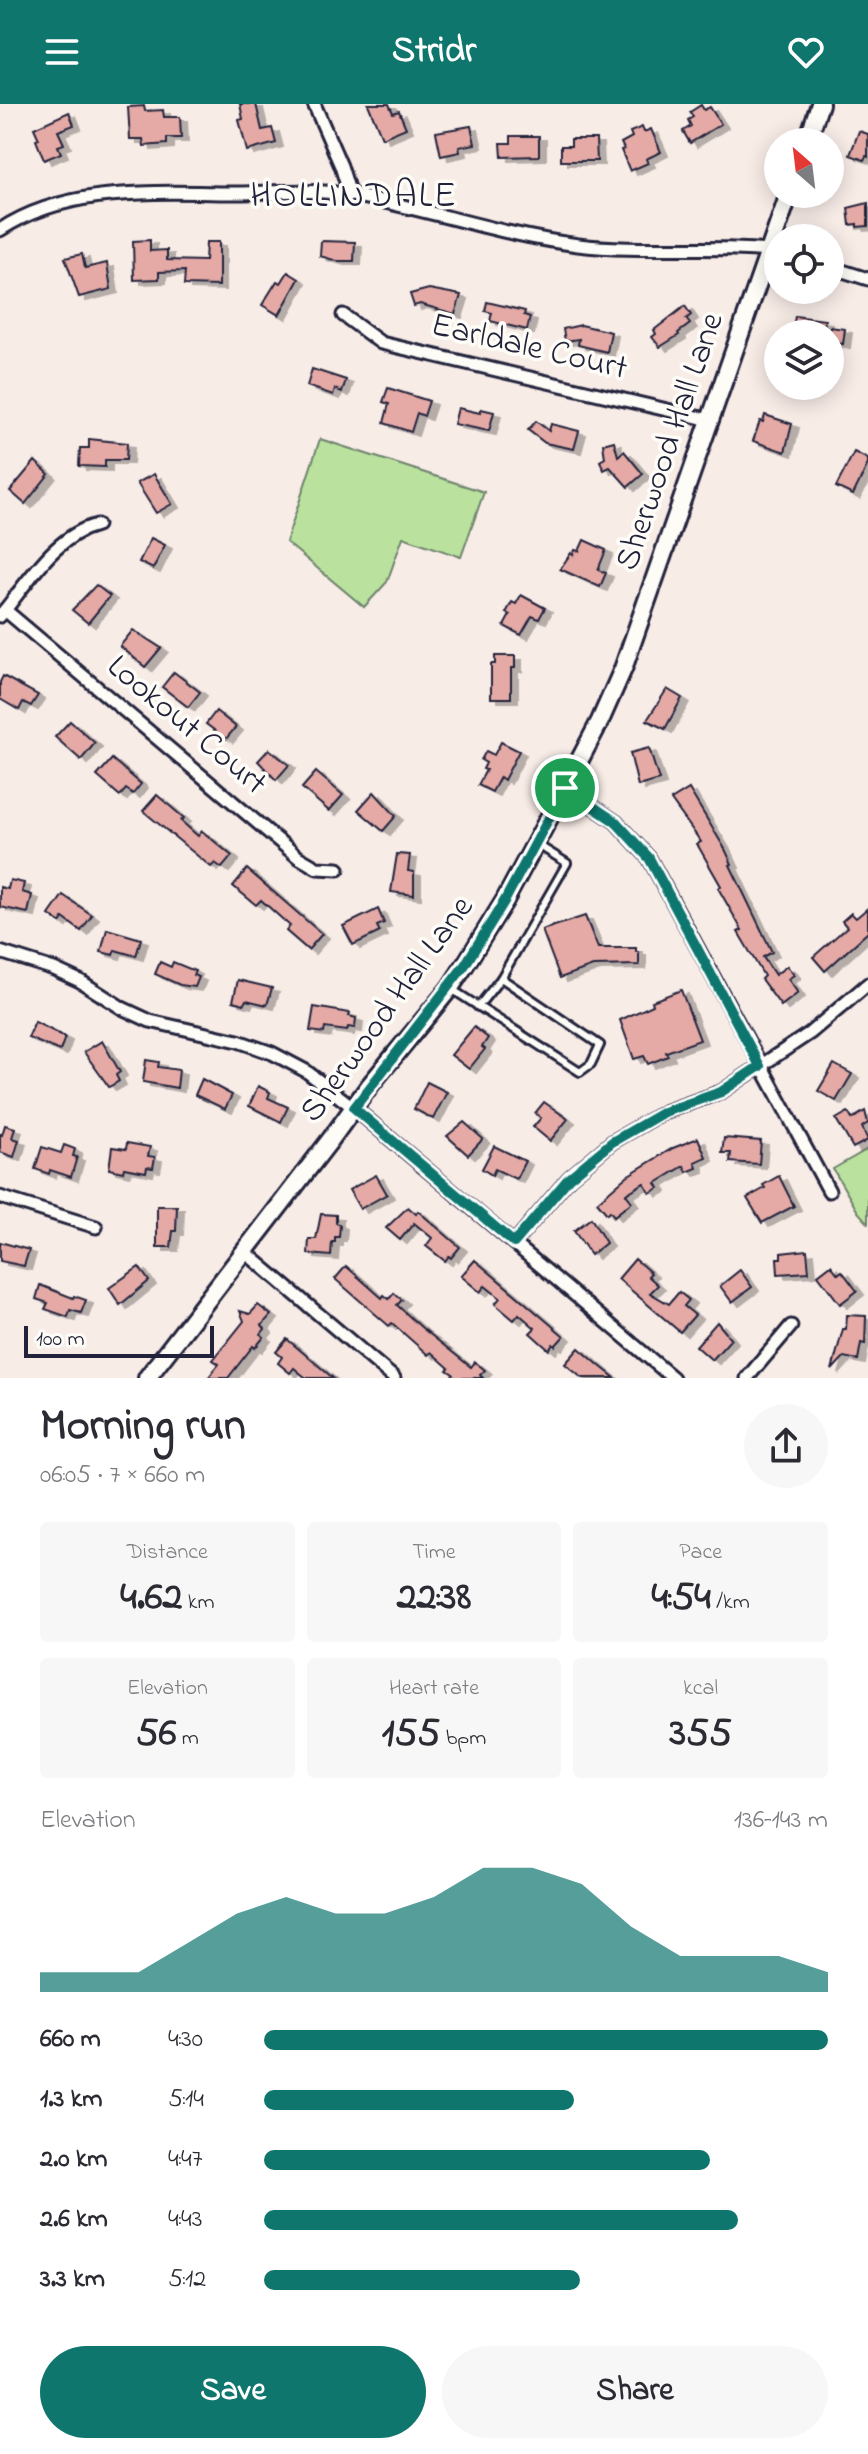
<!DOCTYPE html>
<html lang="en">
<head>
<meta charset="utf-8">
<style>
	:root { --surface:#fff; --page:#f7f7f7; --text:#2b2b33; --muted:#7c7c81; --accent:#0f766e }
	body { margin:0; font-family:"Indie Flower",sans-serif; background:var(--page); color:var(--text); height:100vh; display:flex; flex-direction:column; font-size:30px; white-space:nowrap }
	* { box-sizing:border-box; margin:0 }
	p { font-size:26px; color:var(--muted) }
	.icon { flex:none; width:44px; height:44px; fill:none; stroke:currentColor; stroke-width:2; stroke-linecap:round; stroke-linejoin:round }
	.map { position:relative; height:1274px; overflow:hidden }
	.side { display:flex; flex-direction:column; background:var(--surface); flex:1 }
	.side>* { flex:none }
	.needle { width:52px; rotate:332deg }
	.controls { position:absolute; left:764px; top:24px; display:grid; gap:16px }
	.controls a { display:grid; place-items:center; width:80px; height:80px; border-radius:50%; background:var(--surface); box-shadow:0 4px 20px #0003; font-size:40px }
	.scale { position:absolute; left:24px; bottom:20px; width:190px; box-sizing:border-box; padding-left:8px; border:4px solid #22223b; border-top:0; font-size:22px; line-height:28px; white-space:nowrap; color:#22223b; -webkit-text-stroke:6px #fdfcf7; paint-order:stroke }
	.pin { position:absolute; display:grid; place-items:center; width:68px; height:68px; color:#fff; margin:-34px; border:4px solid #fff; border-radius:50%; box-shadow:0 2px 8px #0007 }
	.round { display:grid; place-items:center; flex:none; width:84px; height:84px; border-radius:42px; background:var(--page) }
	.summary { display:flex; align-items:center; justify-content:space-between; height:136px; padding:0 40px }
	h1 { font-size:44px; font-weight:700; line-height:60px }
	.stats { display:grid; grid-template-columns:repeat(3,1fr); gap:12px; height:136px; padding:8px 40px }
	.stats div { display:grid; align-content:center; border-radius:8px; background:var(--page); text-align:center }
	.stats b { font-size:40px; font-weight:700 }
	.stats small { font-size:22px; font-weight:400 }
	.stats p { font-size:22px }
	.chart { height:224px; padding:16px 40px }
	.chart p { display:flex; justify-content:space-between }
	.chart svg { width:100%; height:144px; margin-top:8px; fill:var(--accent); opacity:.7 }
	.primary-button { display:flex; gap:16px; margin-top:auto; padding:16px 40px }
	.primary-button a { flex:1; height:92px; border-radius:48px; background:var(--accent); color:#fff; font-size:32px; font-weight:700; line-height:92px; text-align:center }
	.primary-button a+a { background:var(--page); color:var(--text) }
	ul { padding:0 40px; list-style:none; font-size:26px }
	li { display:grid; grid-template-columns:128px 96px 1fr; align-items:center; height:60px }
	li i { height:20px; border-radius:10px; background:var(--accent) }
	header { display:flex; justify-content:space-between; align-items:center; height:104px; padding:0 40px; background:var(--accent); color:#fff; font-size:36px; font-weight:700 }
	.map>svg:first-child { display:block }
</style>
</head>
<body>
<header><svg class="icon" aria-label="menu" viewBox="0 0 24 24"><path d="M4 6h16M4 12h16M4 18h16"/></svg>Stridr<svg class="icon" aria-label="heart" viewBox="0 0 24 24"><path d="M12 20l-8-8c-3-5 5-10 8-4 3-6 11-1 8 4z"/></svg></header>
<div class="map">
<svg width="868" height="1274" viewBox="0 0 868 1274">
	<defs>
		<filter id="shadow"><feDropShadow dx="7" dy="4" stdDeviation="0" flood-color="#0004"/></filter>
	</defs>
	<rect width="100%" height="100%" fill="#f8ece7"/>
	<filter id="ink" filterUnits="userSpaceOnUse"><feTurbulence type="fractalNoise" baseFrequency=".0125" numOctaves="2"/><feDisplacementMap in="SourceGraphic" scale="16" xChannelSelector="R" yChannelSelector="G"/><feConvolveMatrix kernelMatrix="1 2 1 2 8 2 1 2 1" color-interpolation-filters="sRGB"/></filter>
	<g filter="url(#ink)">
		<g fill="#bae29e" stroke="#6e826c" stroke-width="2">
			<path d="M320 335 484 388 461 453 403 433 387 478 364 503 286 438Z"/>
			<path d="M868 1045V1119L858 1108 833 1065Z"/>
		</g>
		<g fill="#e5aaa6" stroke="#22223b" stroke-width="2" filter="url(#shadow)">
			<path d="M240 0H256L262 26 272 24 276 39 247 47 239 16 243 15Z"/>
			<path d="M368 0H389L393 9 399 7 406 24 382 34Z"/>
			<path d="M701 1 704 6 710 3 721 20 690 39 683 27 691 22 688 16 693 13 690 8Z"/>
			<path d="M144 2 145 7 163 6 164 13H180L181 34H167V40L144 42 143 35H130L128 3Z"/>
			<path d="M69 8 74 21 58 27 64 40 58 42 61 49 44 56 36 36 39 35 34 24Z"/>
			<path d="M471 22 475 40 459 43 460 48 441 52 436 28Z"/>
			<path d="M642 23 644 28 651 25 661 48 646 55 648 59 630 67 621 46 624 45 621 39 632 33 630 28Z"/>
			<path d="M859 27 868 30V53L866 52 864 56 850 51Z"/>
			<path d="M511 32H539V52L502 53 501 39H511Z"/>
			<path d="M571 35H596L597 57H561V42H571Z"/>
			<path d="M868 99V122L857 123V120L850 121 848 104Z"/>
			<path d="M150 136V147L167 146V156L205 157 206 138H219V182L184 181 185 167 159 168V175L134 176 133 137Z"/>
			<path d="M321 137 355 138 354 157H337L320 152Z"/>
			<path d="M82 150 85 164 107 159 111 185 79 193 65 154Z"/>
			<path d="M288 168 299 175 279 211 262 201 277 177 281 179Z"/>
			<path d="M429 185 461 191 455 210 420 200 414 202 410 190Z"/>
			<path d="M487 198 525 207 524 211 530 213 527 226 490 217 492 209 485 207Z"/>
			<path d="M685 202 691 211 686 215 690 220 678 229 679 231 660 243 652 233 656 230 654 226Z"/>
			<path d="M795 212 825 216 823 230H792Z"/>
			<path d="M581 221 611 228 607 248 578 241 579 235 565 237 563 225Z"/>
			<path d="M830 223 845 225 843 240 830 238Z"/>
			<path d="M312 265 346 276 342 288 335 285 333 291 307 282Z"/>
			<path d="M388 284 429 297 424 312 417 309 411 328 384 319 389 300 383 298Z"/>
			<path d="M458 304 480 309 481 305 494 308 489 327 454 320Z"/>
			<path d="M765 311 792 320 785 348 753 337 760 317 763 318Z"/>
			<path d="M536 317 549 327 551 320 579 327 574 345 545 339 528 326Z"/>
			<path d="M89 335 127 339 126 356H105V363L79 362 80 344H89Z"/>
			<path d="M614 337 618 352 624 347 643 370 628 383 610 363 604 366 600 357 605 354 603 340Z"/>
			<path d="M854 348 868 355V360L853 391 836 383Z"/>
			<path d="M35 357 49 370 25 400 10 387Z"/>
			<path d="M154 370 172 400 156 409 137 379Z"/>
			<path d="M151 434 165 441 153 465 139 458Z"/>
			<path d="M584 436 606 446 598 466 606 469 600 483 560 465 571 449 573 451 575 446 579 447Z"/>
			<path d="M96 481 110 492 88 519 72 506Z"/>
			<path d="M521 491 545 504 539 515 532 512 521 531 504 522 510 511 506 509 512 498 516 500Z"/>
			<path d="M133 526 161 544 145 563 120 542Z"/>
			<path d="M495 552H515V564H511V594H491V560H495Z"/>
			<path d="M174 568 200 588 188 603 162 583Z"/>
			<path d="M3 572 38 591 31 602 23 598 19 606 0 595V578Z"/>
			<path d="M667 585 682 594 665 625 647 616Z"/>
			<path d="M216 607 236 623 226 635 206 620Z"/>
			<path d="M70 617 95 639 81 656 55 633Z"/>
			<path d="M501 638 519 647 504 676 500 673 492 688 478 681 486 666 483 665 486 659 481 656 486 647 494 651Z"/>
			<path d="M649 644 659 676 638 682 630 649Z"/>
			<path d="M269 645 289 661 276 676 258 657Z"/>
			<path d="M112 655 141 680 133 690 126 685 120 692 97 672Z"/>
			<path d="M316 668 343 691 329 707 302 684Z"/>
			<path d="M689 685 725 745 732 760 730 761 772 848 763 853 775 871 787 862 794 871 788 875 798 889 781 902 761 875 764 872 738 828 742 826 718 784 721 782 697 740 701 738 671 696Z"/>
			<path d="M374 688 396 712 383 727 358 706Z"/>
			<path d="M157 691 184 714 181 717 198 732 202 727 232 752 222 764 215 759 211 763 143 707Z"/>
			<path d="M397 750 410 751 408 767 414 768V791L391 788Z"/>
			<path d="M247 765 322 830 308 846 286 827 290 822 261 796 256 801 233 782Z"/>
			<path d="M10 776 24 779 22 788 32 791 28 809 0 803V783L8 785Z"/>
			<path d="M63 791 92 811 81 827 63 814 60 819 49 811Z"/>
			<path d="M868 804V828L825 867 813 853 847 823 842 817 851 809 856 814Z"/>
			<path d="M378 805 384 819 377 822 380 828 353 841 343 822Z"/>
			<path d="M585 812 598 844H636V848H639V861L593 862 560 874 542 826Z"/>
			<path d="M107 825 141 835 136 852 115 846 113 851 101 848Z"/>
			<path d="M160 858 171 863 173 858 195 867 193 871 199 873 195 883 180 881 155 870Z"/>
			<path d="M238 876 272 884 267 901 246 896 244 900 233 897Z"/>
			<path d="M681 886 700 936 666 948 668 952 648 960 644 952 634 955 620 916 653 901 652 897Z"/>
			<path d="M314 903 350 909 349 912 356 914 355 924 348 923 347 927 325 924 324 929 310 927Z"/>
			<path d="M35 918 65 933 60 947 28 934Z"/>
			<path d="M474 923 488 934 482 943 485 945 469 965 451 951Z"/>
			<path d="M102 937 120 968 116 971 119 977 109 983 84 948Z"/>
			<path d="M146 956 159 958 158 963 179 966 177 984 143 978Z"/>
			<path d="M834 960 852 970 836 997 818 987Z"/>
			<path d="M202 975 232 991 225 1005 195 991Z"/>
			<path d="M427 978 447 988 433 1015 414 1005Z"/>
			<path d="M258 982 270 988 268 994 288 1003 281 1018 249 1002Z"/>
			<path d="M544 998 568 1015 550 1037 533 1023 541 1014 535 1009Z"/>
			<path d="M865 1007 868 1019 862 1023 868 1036 853 1044 836 1015 848 1008 852 1015Z"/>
			<path d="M464 1018 483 1035 468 1051 447 1032Z"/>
			<path d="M5 1021 15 1024 12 1034 19 1036 14 1053 0 1048V1030L2 1031Z"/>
			<path d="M698 1034 706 1053 695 1058 697 1064 687 1068 684 1062 656 1079 659 1084 650 1089 644 1079 626 1090 632 1098 614 1112 610 1107 607 1110 597 1098 627 1072 673 1044Z"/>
			<path d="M724 1034 761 1037 759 1060 730 1058 731 1049H722Z"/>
			<path d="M127 1039 150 1043 148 1052 155 1053 153 1064 147 1063 146 1068 124 1064 123 1068 109 1065 112 1043 126 1045Z"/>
			<path d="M64 1041 75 1045 73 1052 77 1053 71 1073 50 1066 49 1070 35 1065 42 1043 61 1049Z"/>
			<path d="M494 1042 525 1057 516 1075 495 1065 492 1071 482 1065Z"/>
			<path d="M376 1071 387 1090 360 1105 349 1086Z"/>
			<path d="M779 1072 794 1102 762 1119 747 1094 765 1084 763 1081Z"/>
			<path d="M157 1102H177L176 1127H173L171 1143H157Z"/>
			<path d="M408 1103 416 1110 418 1107 460 1143 451 1154 449 1152 445 1157 426 1142 432 1134 414 1119 400 1136 386 1124Z"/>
			<path d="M321 1110 336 1111V1119L340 1121 339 1133H335V1138H332L331 1152 308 1150 309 1135H316Z"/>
			<path d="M591 1114 606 1139 591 1151 574 1127Z"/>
			<path d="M0 1138 29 1146 24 1162 0 1157Z"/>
			<path d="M807 1146 809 1168 778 1170 777 1154H781V1149Z"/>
			<path d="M635 1155 651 1169 648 1172 658 1181 650 1189 669 1200 679 1188 689 1196 684 1202 695 1211 680 1228 618 1175Z"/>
			<path d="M475 1156 564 1232 555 1242 553 1240 549 1246 530 1229 535 1224 519 1210 514 1216 495 1200 500 1194 485 1182 480 1188 461 1172Z"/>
			<path d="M831 1161 838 1170 842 1167 857 1187 840 1200 818 1171Z"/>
			<path d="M346 1162 382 1194 384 1191 389 1195 394 1189 402 1196 397 1201 421 1223 471 1263 475 1258 485 1266 480 1271 483 1274H452L453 1270 447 1266 449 1264 431 1248 428 1251 392 1219 389 1222 335 1175Z"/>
			<path d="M139 1163 149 1177 120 1201 109 1184Z"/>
			<path d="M740 1166 752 1183 732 1198 720 1182Z"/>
			<path d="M40 1181 73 1194 74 1192 86 1196 81 1209 70 1206 68 1213 45 1205 48 1199 36 1195Z"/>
			<path d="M258 1201 271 1211 262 1221 265 1225 261 1230 264 1233 255 1244 253 1242 228 1274H208L219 1260 213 1256 244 1217 240 1207 250 1210Z"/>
			<path d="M847 1211 866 1212 865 1240 861 1239 858 1256 844 1253 832 1266 843 1225H846Z"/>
			<path d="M717 1218 731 1235 712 1256 696 1242Z"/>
			<path d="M287 1235 333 1274H306L294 1264 290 1269 278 1259 282 1253 276 1248Z"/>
			<path d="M579 1244 600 1262 615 1274H582L565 1260Z"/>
		</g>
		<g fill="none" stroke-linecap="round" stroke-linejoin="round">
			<g stroke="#22223b" stroke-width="12">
				<g id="service">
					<path d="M453 886 580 968 591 960 600 941 501 874 567 759 538 741"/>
					<path d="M478 903 501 874"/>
				</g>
			</g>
			<g stroke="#22223b" stroke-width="17">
				<g id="minor">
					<path d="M314 0 341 62 350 91"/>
					<path d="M0 126C69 80 164 89 243 89 279 88 317 85 352 91 428 105 501 131 578 141 644 149 712 140 778 148"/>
					<path d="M830 163 868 175"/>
					<path d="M343 211 381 239 710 316"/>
					<path d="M5 506 298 753 317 764 338 765"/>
					<path d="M0 512C27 480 55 431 97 421"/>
					<path d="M565 684 616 718 649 754 829 1087"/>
					<path d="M0 848 54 865 80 877 122 904 150 917 238 937 272 949 306 967 354 1004 673 1274"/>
					<path d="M0 1093 96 1123"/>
					<path d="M514 1139 569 1074 612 1038 664 1008 721 988 810 929 868 880"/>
					<path d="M244 1147 394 1274"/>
					<path d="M747 1274 791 1222"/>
				</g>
			</g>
			<g stroke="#22223b" stroke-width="22">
				<g id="secondary">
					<path d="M807 38 820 0"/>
					<path d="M147 1274 331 1035 370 981 450 884 465 861 505 796 565 684 600 617 623 565 789 90"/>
				</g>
			</g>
			<use href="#service" stroke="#fdfcf7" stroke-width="6"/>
			<use href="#minor" stroke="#fdfcf7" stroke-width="11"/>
			<use href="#secondary" stroke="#fdfcf7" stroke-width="16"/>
		</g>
	</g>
	<g fill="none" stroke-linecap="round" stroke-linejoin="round" filter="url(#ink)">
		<g stroke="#fff" stroke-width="16">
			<path id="route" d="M565 684 616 718 649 754 760 962 721 988 664 1008 612 1038 569 1074 514 1139 354 1004 465 861 505 796Z"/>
		</g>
		<use href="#route" stroke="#0f766e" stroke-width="10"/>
	</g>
	<g text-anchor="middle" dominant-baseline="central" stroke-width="7" stroke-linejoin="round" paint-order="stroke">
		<g font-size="34" fill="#22223b" stroke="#fdfcf7">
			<text transform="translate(529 244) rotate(13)">Earldale Court</text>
			<text transform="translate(671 338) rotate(-71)">Sherwood Hall Lane</text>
			<text transform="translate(186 622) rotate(40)">Lookout Court</text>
			<text transform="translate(388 906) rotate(-54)">Sherwood Hall Lane</text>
		</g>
		<g font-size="36" letter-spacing="2" fill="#22223b" stroke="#fdfcf7">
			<text x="354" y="93">HOLLINDALE</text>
		</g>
	</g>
</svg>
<div class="controls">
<a><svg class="needle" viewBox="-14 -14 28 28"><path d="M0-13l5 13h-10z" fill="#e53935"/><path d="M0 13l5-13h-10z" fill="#7c7c81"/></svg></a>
<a><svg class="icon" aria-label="locate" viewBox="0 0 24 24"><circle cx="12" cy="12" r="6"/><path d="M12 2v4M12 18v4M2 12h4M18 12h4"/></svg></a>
<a><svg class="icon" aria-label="layers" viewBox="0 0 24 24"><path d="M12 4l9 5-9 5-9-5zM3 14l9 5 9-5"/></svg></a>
</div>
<div class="scale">100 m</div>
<div class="pin" style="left:565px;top:684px;background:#1e9e55"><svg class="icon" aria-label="arrive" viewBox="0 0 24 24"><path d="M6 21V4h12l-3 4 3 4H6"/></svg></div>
</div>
<section class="side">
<div class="summary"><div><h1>Morning run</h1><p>06:05 · 7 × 660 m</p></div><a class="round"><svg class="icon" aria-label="share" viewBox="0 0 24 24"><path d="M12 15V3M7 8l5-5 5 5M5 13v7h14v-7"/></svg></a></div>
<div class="stats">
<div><p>Distance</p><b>4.62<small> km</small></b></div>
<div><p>Time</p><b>22:38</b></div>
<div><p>Pace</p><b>4:54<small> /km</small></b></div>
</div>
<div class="stats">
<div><p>Elevation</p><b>56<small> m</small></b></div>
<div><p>Heart rate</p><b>155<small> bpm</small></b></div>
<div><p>kcal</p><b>355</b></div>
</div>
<div class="chart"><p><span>Elevation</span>136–143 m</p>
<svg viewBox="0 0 160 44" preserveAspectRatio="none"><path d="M0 44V38L10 38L20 38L30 29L40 20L50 15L60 20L70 20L80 15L90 6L100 6L110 11L120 24L130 33L140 33L150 33L160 38V44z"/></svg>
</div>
<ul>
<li><b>660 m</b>4:30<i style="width:100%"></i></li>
<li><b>1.3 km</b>5:14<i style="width:55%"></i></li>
<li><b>2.0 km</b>4:47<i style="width:79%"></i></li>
<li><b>2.6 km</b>4:43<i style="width:84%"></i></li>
<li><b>3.3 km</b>5:12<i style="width:56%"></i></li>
</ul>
<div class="primary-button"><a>Save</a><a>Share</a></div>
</section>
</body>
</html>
